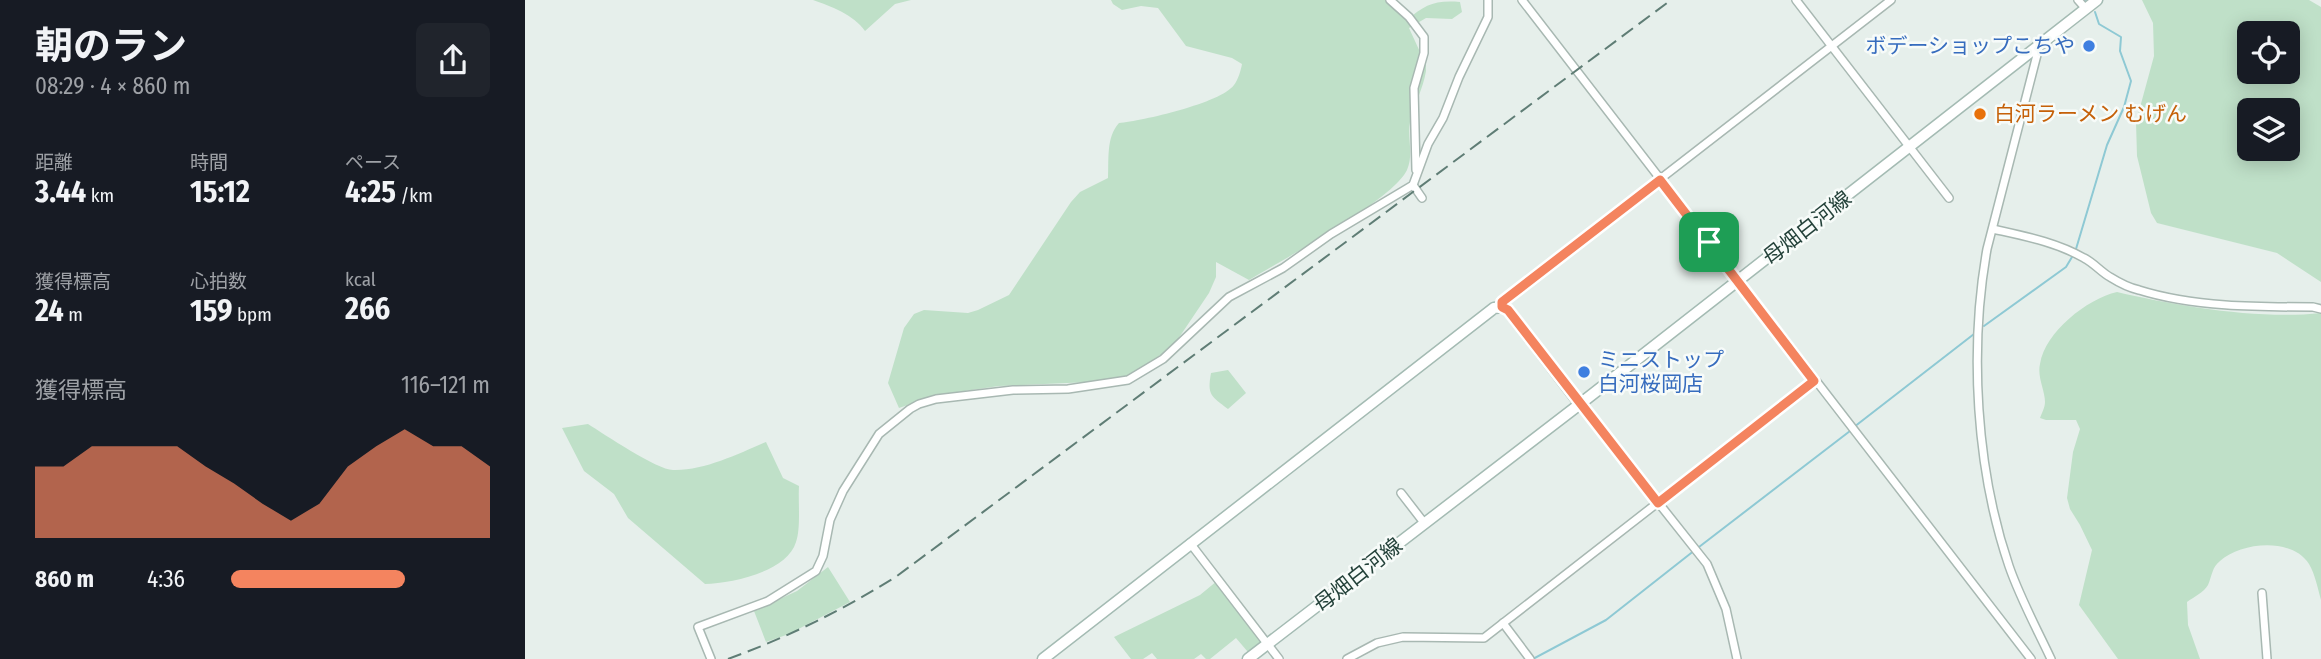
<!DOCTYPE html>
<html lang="ja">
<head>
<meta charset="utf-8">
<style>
	:root { --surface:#171b24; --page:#20242c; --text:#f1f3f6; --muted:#9ea1a6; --accent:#f4845f }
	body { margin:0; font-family:"Fira Sans Condensed","Noto Sans JP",sans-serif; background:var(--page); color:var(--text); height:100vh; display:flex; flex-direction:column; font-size:26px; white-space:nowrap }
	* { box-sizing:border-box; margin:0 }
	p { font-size:23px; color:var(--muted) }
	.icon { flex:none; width:38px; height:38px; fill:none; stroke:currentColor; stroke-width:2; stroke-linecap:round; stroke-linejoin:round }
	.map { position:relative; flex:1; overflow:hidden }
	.details { display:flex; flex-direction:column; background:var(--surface); width:525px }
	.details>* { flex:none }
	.controls { position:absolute; left:1712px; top:21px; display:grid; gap:14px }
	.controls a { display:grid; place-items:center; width:63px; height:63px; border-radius:10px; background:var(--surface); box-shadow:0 4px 18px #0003; font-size:35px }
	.pin { position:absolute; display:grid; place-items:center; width:60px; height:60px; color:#fff; margin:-30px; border-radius:14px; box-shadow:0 4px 10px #0006 }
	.round { display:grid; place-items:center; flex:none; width:74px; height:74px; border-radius:10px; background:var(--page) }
	.headline { display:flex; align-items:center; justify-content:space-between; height:119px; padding:0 35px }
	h1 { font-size:38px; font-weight:700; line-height:52px }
	.figures { display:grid; grid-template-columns:repeat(3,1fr); gap:10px; height:119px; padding:7px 35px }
	.figures div { display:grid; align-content:center }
	.figures b { font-size:30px; font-weight:700 }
	.figures small { font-size:19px; font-weight:400 }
	.figures p { font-size:19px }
	.chart { height:196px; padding:14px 35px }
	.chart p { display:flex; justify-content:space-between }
	.chart svg { width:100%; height:126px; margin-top:7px; fill:var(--accent); opacity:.7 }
	ul { padding:0 35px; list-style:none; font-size:23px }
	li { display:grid; grid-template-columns:112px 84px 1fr; align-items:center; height:52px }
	li i { height:18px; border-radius:9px; background:var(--accent) }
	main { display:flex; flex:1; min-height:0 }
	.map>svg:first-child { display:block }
</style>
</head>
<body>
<main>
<section class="details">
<div class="headline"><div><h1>朝のラン</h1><p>08:29 · 4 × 860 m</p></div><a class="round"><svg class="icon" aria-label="share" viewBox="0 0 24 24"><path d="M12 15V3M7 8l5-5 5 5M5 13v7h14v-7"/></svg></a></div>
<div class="figures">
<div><p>距離</p><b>3.44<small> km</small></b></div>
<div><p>時間</p><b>15:12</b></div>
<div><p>ペース</p><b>4:25<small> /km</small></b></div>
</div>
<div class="figures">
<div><p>獲得標高</p><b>24<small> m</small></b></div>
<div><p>心拍数</p><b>159<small> bpm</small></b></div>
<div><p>kcal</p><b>266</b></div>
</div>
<div class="chart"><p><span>獲得標高</span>116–121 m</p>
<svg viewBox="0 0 160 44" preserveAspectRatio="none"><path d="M0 44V19L10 19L20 12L30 12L40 12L50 12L60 19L70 25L80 32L90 38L100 32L110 19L120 12L130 6L140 12L150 12L160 19V44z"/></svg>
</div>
<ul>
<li><b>860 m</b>4:36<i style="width:67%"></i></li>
</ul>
</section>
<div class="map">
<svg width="1796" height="659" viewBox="0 0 1796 659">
	<rect width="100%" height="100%" fill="#e6efeb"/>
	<g fill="#bfe0c8" fill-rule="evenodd">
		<path d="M288 0H386L370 4 340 31C329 15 306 6 288 0Z"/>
		<path d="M586 0H862L882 20C900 5 909 0 935 2L937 12 927 19 901 18 884 28 901 65V71C898 89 889 105 885 122 882 138 889 154 882 170 868 200 757 260 724 280L691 262V277L684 293 649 345 608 375 565 382 474 386 412 395 374 408 363 383 379 328 389 314 399 310 443 313 453 310 484 295 546 202 555 192 583 178C584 160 581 137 594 123 617 121 696 103 709 85 713 80 716 70 717 64L707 58 661 46 633 8 616 6 597 10 588 4Z"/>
		<path d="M1617 0H1784L1796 7V282L1752 253 1632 223 1626 213 1612 156 1611 122 1629 56 1628 23ZM1724 33H1762V72H1724ZM1724 110H1762V149H1724Z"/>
		<path d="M1592 292C1652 306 1735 320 1796 313V600C1793 589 1790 574 1784 564 1767 537 1716 542 1695 561 1687 567 1687 576 1683 585 1679 592 1669 597 1662 602L1663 625 1675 659H1593L1554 605 1567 550 1555 525 1545 509 1542 498 1548 452 1555 429 1551 420H1521L1515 418C1517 413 1520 407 1520 402 1520 390 1512 377 1515 364 1520 332 1562 299 1592 292Z"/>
		<path d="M703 370 721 393 703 409C686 396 682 395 686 373Z"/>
		<path d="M63 424C79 434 132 470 148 470 179 471 213 454 241 442L258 478 274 486C273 502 276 528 271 542 262 572 207 583 180 584L103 518 89 494 59 471 37 428Z"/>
		<path d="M303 567 325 602 264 634 241 642 229 611 272 591Z"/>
		<path d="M692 581 738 641 723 652 711 638 685 659H681L676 654 669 659H632L627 653 618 659H606L589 637 675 595Z"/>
	</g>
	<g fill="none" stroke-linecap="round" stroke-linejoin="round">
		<g stroke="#8ec9d4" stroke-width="2">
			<path d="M1559 0 1560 1"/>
			<path d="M1551 249 1582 145 1599 107 1606 81 1595 51 1596 37 1574 24 1570 12"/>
			<path d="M1459 326 1541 267 1547 257"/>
			<path d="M1329 427 1449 334"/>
			<path d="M1174 547 1325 431"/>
			<path d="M1008 659 1081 620 1170 550"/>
		</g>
		<g stroke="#a8b8b2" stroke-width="10">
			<g id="street">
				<path d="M865 0 884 17 899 37V53L889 88 891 170"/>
				<path d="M997 0 1506 659"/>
				<path d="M1271 0 1424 198"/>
				<path d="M1553 0 1561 9"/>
				<path d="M1514 47 1462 249C1444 350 1451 469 1484 566 1495 598 1512 629 1526 659"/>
				<path d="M888 185 897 198"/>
				<path d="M1468 229C1499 236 1531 242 1559 258 1569 263 1576 272 1585 277 1593 282 1605 288 1614 290 1668 307 1732 307 1788 307L1796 309"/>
				<path d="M977 307V302L1032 259 1366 0"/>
				<path d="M1055 404 1182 564 1201 609 1212 659"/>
				<path d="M876 493 900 524"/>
				<path d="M665 543 754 659"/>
				<path d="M1737 593 1742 659"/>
				<path d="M978 623 1005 659"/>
				<path d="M186 659 173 627 243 601 291 571 298 556 305 520 318 491 354 434 385 409 394 404 411 399 488 390 543 389 603 380 638 359 704 297 758 268 806 234 888 185 903 144 918 118 934 77 963 17V0"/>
				<path d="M822 659 852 643 878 637 959 638 1289 381"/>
			</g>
		</g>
		<g stroke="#a4bbb3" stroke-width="13">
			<g id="secondary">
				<path d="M518 659 969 308 977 307 983 310 1055 404"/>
				<path d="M723 659 1055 404 1572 0"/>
			</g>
		</g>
		<use href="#street" stroke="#fff" stroke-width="7"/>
		<use href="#secondary" stroke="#fff" stroke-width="10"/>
		<path stroke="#5f7d75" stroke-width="2" stroke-dasharray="14 7" stroke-linecap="butt" d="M203 659C263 637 318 610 372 576L1146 0"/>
	</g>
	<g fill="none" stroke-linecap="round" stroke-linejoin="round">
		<g stroke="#fff" stroke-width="14">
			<path id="route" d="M1135 180 1289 381 1133 503 983 310 977 307V302Z"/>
		</g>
		<use href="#route" stroke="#f4845f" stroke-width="9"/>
	</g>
	<g fill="#3f7fe0" stroke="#f7fbf9" stroke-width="2.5">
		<circle cx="1564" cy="46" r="7"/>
		<circle cx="1059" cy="372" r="7"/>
	</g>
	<circle fill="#e8710a" stroke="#f7fbf9" stroke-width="2.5" cx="1455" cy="114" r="7"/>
	<g text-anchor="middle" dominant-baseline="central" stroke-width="5" stroke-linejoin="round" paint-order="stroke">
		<g font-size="21" fill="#366cbe" stroke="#f7fbf9" text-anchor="end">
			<text x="1550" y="46">ボデーショップこちや</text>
			<text x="1073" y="360" text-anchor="start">ミニストップ<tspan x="1073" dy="24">白河桜岡店</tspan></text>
		</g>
		<g font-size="21" fill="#c56008" stroke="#f7fbf9" text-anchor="start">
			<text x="1469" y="114">白河ラーメン むげん</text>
		</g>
		<g font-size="21" fill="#24423a" stroke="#f7fbf9">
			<text transform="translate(1282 228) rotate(-38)">母畑白河線</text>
			<text transform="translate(833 575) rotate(-38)">母畑白河線</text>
		</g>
	</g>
</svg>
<div class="controls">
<a><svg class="icon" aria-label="locate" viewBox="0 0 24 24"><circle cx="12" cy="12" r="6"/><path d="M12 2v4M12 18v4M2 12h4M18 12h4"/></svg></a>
<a><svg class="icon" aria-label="layers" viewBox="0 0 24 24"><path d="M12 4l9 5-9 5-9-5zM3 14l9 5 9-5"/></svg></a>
</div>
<div class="pin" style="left:1184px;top:242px;background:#1e9e55"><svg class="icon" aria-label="arrive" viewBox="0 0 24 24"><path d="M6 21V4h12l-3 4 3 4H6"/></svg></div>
</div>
</main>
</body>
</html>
